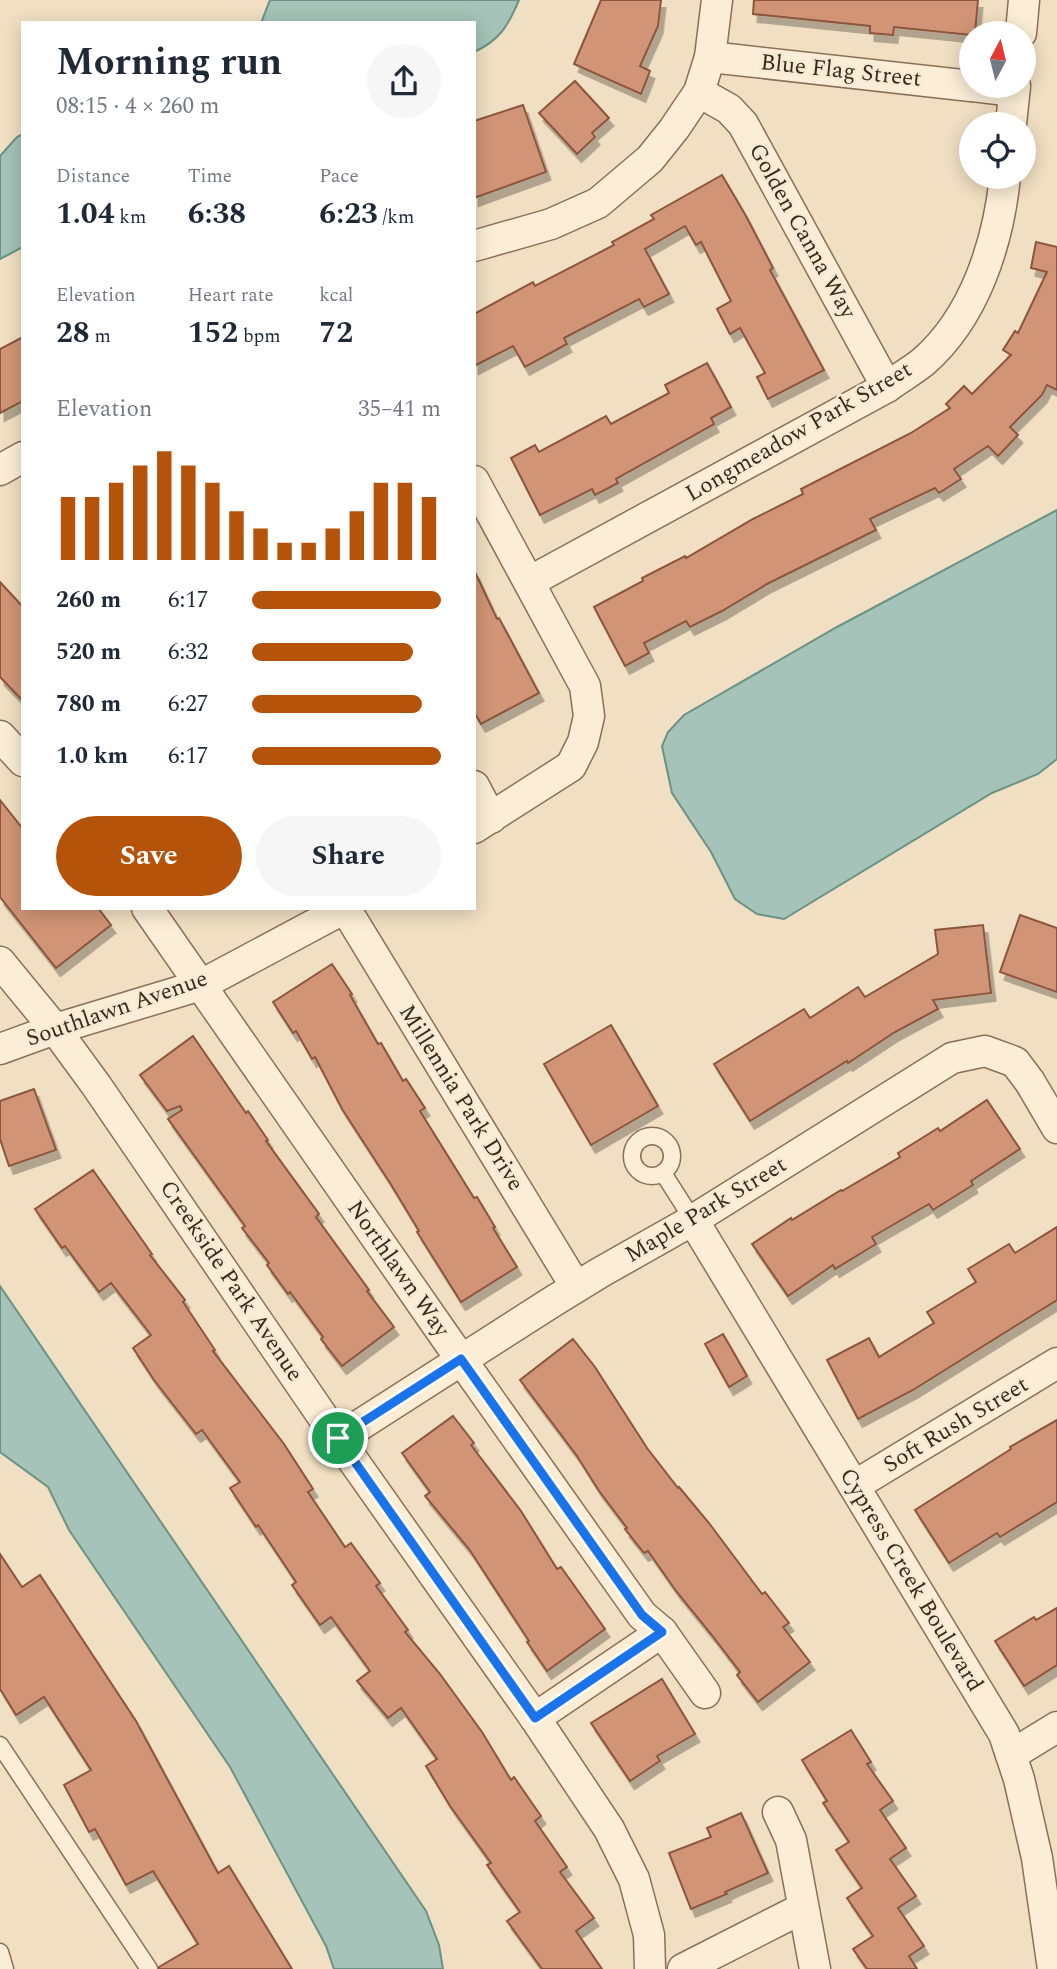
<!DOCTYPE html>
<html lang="en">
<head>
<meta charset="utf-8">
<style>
	:root { --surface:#fff; --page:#f6f6f7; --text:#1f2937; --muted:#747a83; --accent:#b45309 }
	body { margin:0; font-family:Spectral,serif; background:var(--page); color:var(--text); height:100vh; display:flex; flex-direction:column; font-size:26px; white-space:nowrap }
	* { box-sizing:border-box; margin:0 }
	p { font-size:23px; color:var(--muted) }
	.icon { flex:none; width:38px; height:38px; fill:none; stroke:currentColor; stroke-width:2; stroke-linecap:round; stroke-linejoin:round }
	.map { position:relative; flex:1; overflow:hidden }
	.side { position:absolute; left:21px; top:21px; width:455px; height:889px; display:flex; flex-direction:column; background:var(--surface); border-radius:0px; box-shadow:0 4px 18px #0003 }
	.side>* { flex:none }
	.needle { width:46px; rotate:7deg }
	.tools { position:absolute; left:959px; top:21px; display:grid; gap:14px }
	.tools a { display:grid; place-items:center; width:77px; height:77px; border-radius:50%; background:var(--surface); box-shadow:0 4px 18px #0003; font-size:35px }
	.pin { position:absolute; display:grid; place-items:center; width:60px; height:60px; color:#fff; margin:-30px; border:4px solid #fff; border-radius:50%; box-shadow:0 2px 7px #0007 }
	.round { display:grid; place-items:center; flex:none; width:74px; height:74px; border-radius:37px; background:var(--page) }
	.head { display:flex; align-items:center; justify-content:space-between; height:119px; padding:0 35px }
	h1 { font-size:38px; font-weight:700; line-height:52px }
	.figures { display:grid; grid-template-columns:repeat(3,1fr); gap:10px; height:119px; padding:7px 35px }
	.figures div { display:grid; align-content:center }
	.figures b { font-size:30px; font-weight:700 }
	.figures small { font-size:19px; font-weight:400 }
	.figures p { font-size:19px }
	.chart { height:196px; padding:14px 35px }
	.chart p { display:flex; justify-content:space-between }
	.chart svg { width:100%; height:126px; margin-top:7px; stroke:var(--accent); stroke-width:6 }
	.cta { display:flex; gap:14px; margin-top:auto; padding:14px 35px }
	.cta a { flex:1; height:80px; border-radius:42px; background:var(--accent); color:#fff; font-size:28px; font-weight:700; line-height:80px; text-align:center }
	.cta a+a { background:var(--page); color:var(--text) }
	ul { padding:0 35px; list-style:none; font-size:23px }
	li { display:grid; grid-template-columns:112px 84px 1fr; align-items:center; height:52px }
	li i { height:18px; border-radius:9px; background:var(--accent) }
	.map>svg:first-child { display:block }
</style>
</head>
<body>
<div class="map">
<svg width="1057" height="1969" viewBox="0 0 1057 1969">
	<defs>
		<filter id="shadow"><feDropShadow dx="4.5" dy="8" stdDeviation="0" flood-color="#0004"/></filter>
	</defs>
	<rect width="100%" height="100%" fill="#f0dfc2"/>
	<g fill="#a5c3b8" stroke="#6b9285" stroke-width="2">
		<path d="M270 0H519C508 26 500 40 474 52V23H261Z"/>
		<path d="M23 134V247L0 259V156L17 137Z"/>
		<path d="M1057 510V759L1038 774 992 793 784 919 757 914 735 899 711 852 672 793 662 746 668 732 684 715 837 627Z"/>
		<path d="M0 1286 426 1911 439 1945 443 1969H334L326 1946 230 1767 69 1530 48 1487 0 1452Z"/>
	</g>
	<g fill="#d19476" stroke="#8c553d" stroke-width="2" filter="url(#shadow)">
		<path d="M601 0H661L658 26 640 66 650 71 641 94 574 64Z"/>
		<path d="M754 0H978L975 33H971V35L894 27 893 35 870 33V26L753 14Z"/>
		<path d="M575 81 609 118 592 133 595 137 577 154 539 113Z"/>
		<path d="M523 105 546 172 474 198V121Z"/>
		<path d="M722 175 746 216 773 268 770 270 824 370 768 399 757 377 765 373 740 328 730 334 717 309 731 301 701 242 696 245 685 226 645 249 669 294 644 307 639 299 564 338 567 344 525 367 513 346 474 366V314L533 282 535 286 614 245 612 242 654 219 651 215Z"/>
		<path d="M1036 242 1057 247V390L1047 385 1042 395 1010 427 1018 435 998 456 988 446 954 469 961 479 939 493 935 488 870 519 876 530 767 584 722 611 690 627 686 621 644 643 649 653 625 666 594 607 643 581 642 578 685 556 686 558 753 519 803 494 801 489 911 433 950 408 946 404 964 386 972 394 1011 355 1003 350 1015 331 1018 333 1047 272 1031 268Z"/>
		<path d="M23 337V401L0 413V349Z"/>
		<path d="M707 363 731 407 711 418 714 424 616 479 618 483 595 495 592 489 540 515 511 458 535 445 539 452 606 416 611 424 669 393 665 385Z"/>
		<path d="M474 570 497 619 499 618 539 693 481 724 474 712Z"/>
		<path d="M0 582 23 607V701L0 677Z"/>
		<path d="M0 800 23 829V908H98L111 925 56 968 0 897Z"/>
		<path d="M1020 915 1057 928V992L1000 972Z"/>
		<path d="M983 925 991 993 933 1000 938 1009 895 1032 848 1063 847 1061 750 1121 714 1064 804 1009 810 1018 858 987 865 997 938 954 935 930Z"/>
		<path d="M332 964 352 994 350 995 378 1044 381 1043 403 1081 406 1079 425 1108 420 1111 474 1198 477 1197 495 1227 493 1228 517 1267 461 1302 417 1232 419 1231 390 1183 342 1109 315 1057 312 1059 296 1031 293 1033 273 1002Z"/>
		<path d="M611 1025 658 1106 591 1145 544 1064Z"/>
		<path d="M193 1036 246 1113 248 1111 268 1140 266 1141 319 1214 316 1217 369 1290 367 1291 394 1327 342 1366 321 1339 323 1337 290 1292 288 1294 267 1265 269 1263 242 1228 245 1226 168 1119 182 1110 180 1106 167 1111 140 1075Z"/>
		<path d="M34 1089 56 1150 9 1166 0 1139V1101Z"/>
		<path d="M987 1100 1020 1149 971 1181 973 1185 933 1210 929 1204 872 1237 876 1244 835 1269 833 1265 788 1296 752 1244 791 1218 792 1220 841 1190 842 1191 900 1157 898 1153 938 1128 940 1131Z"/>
		<path d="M93 1170 152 1254 150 1255 185 1300 183 1302 215 1350 213 1351 284 1444 313 1489 308 1492 345 1547 351 1543 380 1583 376 1586 408 1630 405 1632 440 1674 482 1732 511 1780 514 1777 541 1816 535 1821 567 1867 560 1872 594 1918 576 1931 602 1969H542L507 1921 520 1912 487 1865 491 1863 450 1806 426 1766 437 1759 401 1708 388 1718 357 1681 370 1671 331 1617 320 1625 292 1585 296 1582 258 1525 256 1527 230 1488 240 1482 202 1430 196 1434 154 1380 133 1348 151 1335 111 1283 99 1292 65 1246 62 1248 35 1209Z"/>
		<path d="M1057 1227V1300L913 1390 858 1419 827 1360 869 1338 879 1357 934 1323 927 1312 976 1282 968 1269 1009 1244 1015 1253Z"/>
		<path d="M723 1334 747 1376 729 1387 705 1344Z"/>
		<path d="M573 1339 595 1367 647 1448 678 1488 679 1487 709 1523 762 1594 765 1592 789 1623 783 1627 810 1662 758 1702 737 1675 740 1672 711 1634 676 1591 648 1551 644 1553 625 1529 627 1528 599 1491 577 1456 520 1380Z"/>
		<path d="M453 1416 474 1443 471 1445 521 1511 557 1569 561 1567 605 1629 547 1671 527 1642 529 1641 469 1549 425 1496 430 1492 402 1453Z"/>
		<path d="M1057 1420V1502L1000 1537 997 1533 949 1563 915 1510 1011 1449 1010 1447Z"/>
		<path d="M0 1554 22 1587 40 1575 136 1721 218 1873 229 1866 292 1969H159V1967L198 1944 153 1871 126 1885 95 1829 89 1832 64 1785 91 1770 44 1697 16 1715 0 1689Z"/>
		<path d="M1057 1608V1665L1024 1686 995 1641 1034 1617 1036 1620Z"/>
		<path d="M662 1679 695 1734 657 1756 660 1761 630 1781 591 1723Z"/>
		<path d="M851 1730 871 1762 867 1764 893 1801 880 1810 906 1848 890 1859 916 1896 898 1908 924 1946 909 1956 917 1969H867L853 1949 873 1936 847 1898 862 1888 836 1850 849 1842 823 1803 827 1801 802 1760Z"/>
		<path d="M741 1813 768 1873 725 1892 727 1894 691 1909 669 1853 711 1837 707 1828Z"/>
	</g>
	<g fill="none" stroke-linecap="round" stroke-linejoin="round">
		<g stroke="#8c6f58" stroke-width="19">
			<g id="lane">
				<circle cx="652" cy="1156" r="20"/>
				<path d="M663 1173 693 1220"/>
				<path d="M0 1745 149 1969"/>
				<path d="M0 1952 5 1969"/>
			</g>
		</g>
		<g stroke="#8c6f58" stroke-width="33">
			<g id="street">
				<path d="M1021 33 1024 0"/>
				<path d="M710 57 971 86"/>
				<path d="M973 86 1014 91"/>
				<path d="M699 92 729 109 743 124 887 387"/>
				<path d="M1011 124 1015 86"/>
				<path d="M474 246 551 224 598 203 650 159 674 129 699 92 710 57 717 0"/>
				<path d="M0 470 23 457"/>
				<path d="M474 481 585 686 589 716 583 742 571 766 474 828"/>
				<path d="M529 582 887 387C899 378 912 371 923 362 975 317 998 243 1005 177"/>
				<path d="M0 736 23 761"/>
				<path d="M474 786 491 818"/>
				<path d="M147 908 446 1338 642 1615 662 1632 705 1693"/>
				<path d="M345 908 576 1287"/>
				<path d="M0 962 55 1029 96 1085 338 1439 535 1718 609 1829 634 1879 649 1935 650 1969"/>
				<path d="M0 1049 55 1029 201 985 345 908"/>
				<path d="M693 1220 1004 1734 1019 1779 1037 1858 1053 1969"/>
				<path d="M338 1439 552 1302 601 1272 693 1220 952 1058 985 1051 1015 1062 1030 1082 1057 1128"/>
				<path d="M854 1486 1057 1363"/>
				<path d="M535 1718 662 1632"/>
				<path d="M1011 1755 1057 1727"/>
				<path d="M778 1812 791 1840 815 1969"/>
				<path d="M683 1969 803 1908"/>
			</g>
		</g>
		<use href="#lane" stroke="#fbedd6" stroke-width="16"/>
		<use href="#street" stroke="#fbedd6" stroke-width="30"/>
	</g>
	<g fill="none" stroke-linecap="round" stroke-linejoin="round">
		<g stroke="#fff" stroke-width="14">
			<path id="route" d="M461 1359 642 1615 662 1632 535 1718 338 1438Z"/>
		</g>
		<use href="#route" stroke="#1a73e8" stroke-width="9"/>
	</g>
	<g text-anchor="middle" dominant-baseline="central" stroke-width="5" stroke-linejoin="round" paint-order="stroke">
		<g font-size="23" fill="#3b291d" stroke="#f7ead3">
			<text transform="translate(841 71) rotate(6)">Blue Flag Street</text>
			<text transform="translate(802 231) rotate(61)">Golden Canna Way</text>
			<text transform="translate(799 432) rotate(-30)">Longmeadow Park Street</text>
			<text transform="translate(117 1009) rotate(-19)">Southlawn Avenue</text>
			<text transform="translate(461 1098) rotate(58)">Millennia Park Drive</text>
			<text transform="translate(706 1210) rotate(-31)">Maple Park Street</text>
			<text transform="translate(398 1269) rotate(55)">Northlawn Way</text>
			<text transform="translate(231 1281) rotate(56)">Creekside Park Avenue</text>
			<text transform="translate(956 1425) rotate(-31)">Soft Rush Street</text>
			<text transform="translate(911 1580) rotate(59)">Cypress Creek Boulevard</text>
		</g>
	</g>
</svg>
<div class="tools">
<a><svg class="needle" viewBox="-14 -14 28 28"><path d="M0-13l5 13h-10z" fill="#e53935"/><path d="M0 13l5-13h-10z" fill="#747a83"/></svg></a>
<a><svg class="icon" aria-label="locate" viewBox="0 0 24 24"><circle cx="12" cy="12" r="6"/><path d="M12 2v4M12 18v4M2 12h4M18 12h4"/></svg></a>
</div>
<div class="pin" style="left:338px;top:1438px;background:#1e9e55"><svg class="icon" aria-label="arrive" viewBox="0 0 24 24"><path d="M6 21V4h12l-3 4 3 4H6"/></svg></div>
<section class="side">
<div class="head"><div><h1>Morning run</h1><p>08:15 · 4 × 260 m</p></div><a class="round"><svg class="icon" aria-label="share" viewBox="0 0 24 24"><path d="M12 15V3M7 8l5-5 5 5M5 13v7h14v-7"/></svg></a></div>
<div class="figures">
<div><p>Distance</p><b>1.04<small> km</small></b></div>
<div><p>Time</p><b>6:38</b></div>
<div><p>Pace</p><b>6:23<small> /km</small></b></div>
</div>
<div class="figures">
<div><p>Elevation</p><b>28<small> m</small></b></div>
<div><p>Heart rate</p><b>152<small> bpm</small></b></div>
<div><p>kcal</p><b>72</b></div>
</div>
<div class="chart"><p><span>Elevation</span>35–41 m</p>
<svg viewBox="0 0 160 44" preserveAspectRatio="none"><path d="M5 44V22M15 44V22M25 44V17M35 44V11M45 44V6M55 44V11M65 44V17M75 44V27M85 44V33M95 44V38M105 44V38M115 44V33M125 44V27M135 44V17M145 44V17M155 44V22"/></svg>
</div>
<ul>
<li><b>260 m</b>6:17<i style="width:100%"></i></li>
<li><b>520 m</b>6:32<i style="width:85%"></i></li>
<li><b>780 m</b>6:27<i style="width:90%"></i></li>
<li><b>1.0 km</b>6:17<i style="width:100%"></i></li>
</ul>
<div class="cta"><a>Save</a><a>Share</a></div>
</section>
</div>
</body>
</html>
